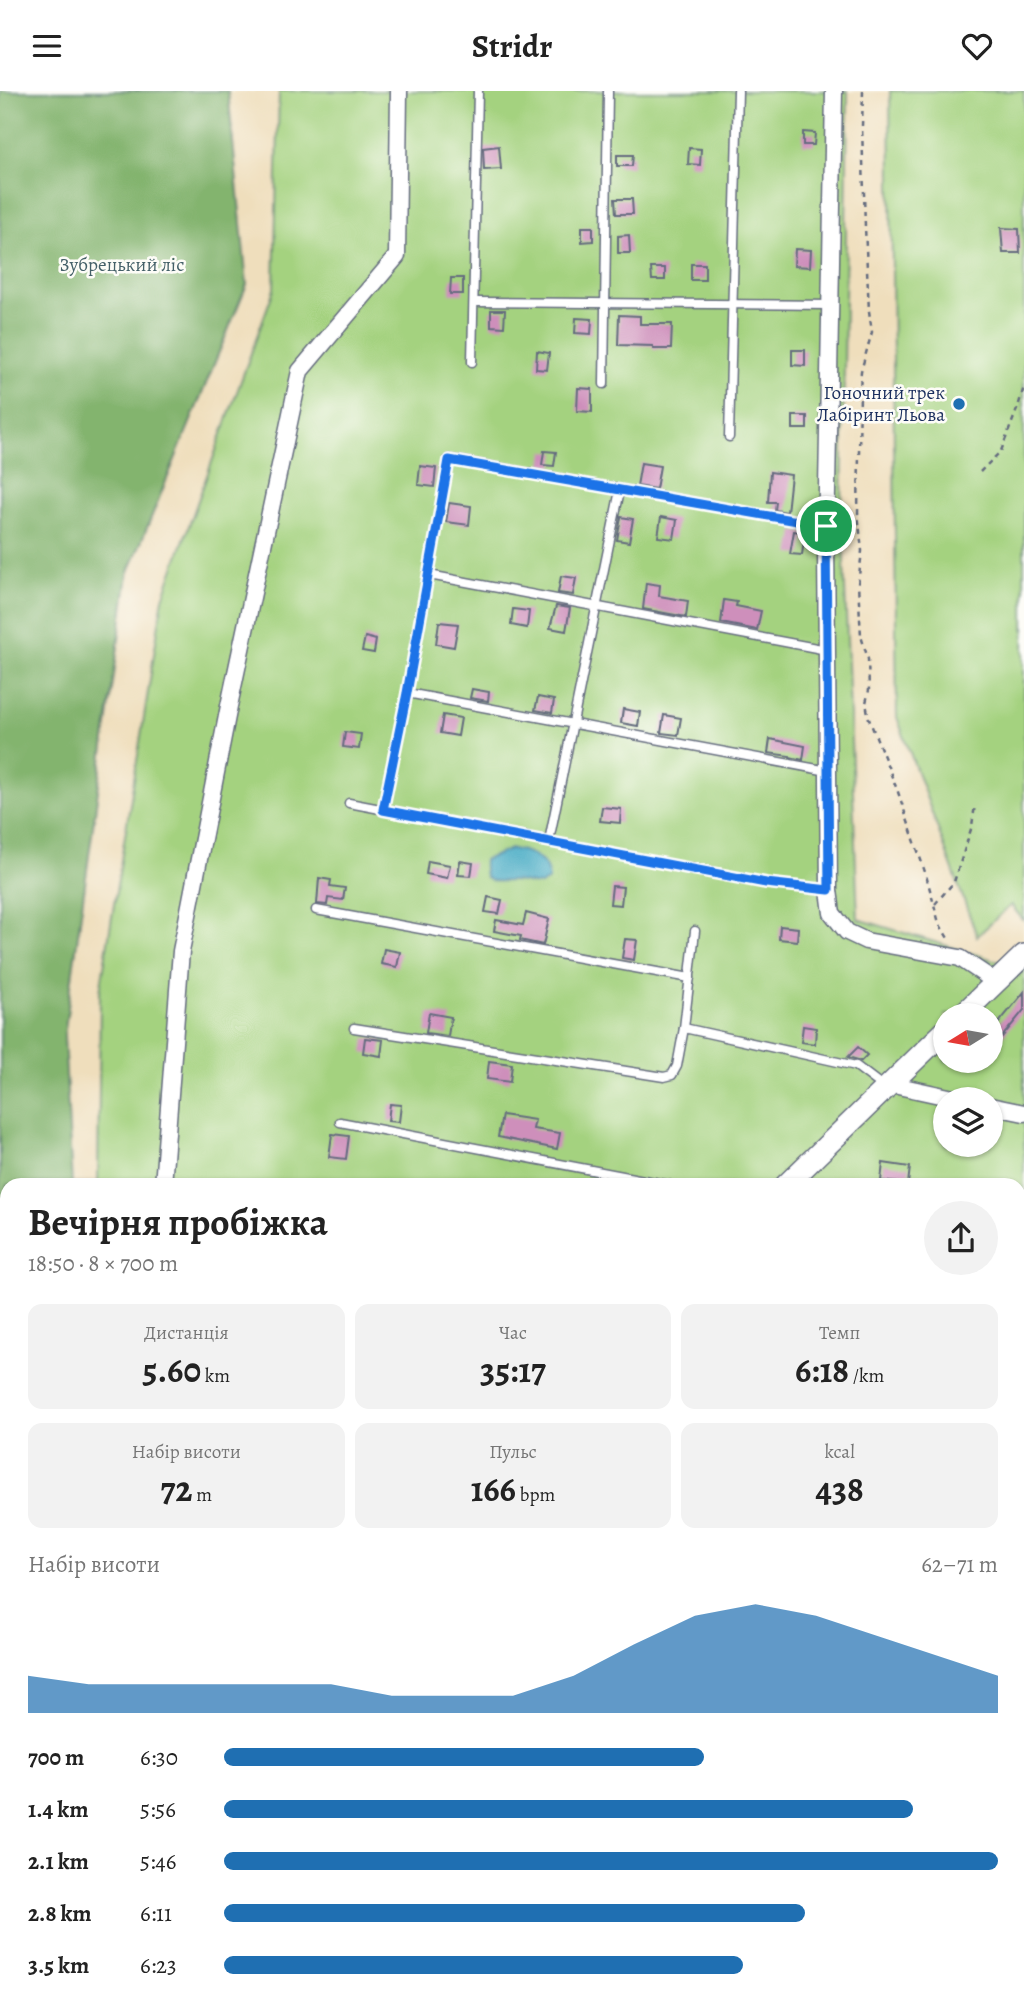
<!DOCTYPE html>
<html lang="uk">
<head>
<meta charset="utf-8">
<style>
	:root { --surface:#fff; --page:#f2f2f2; --text:#222; --muted:#767676; --accent:#1f6fb2 }
	body { margin:0; font-family:Alegreya,serif; background:var(--page); color:var(--text); height:100vh; display:flex; flex-direction:column; font-size:26px; white-space:nowrap }
	* { box-sizing:border-box; margin:0 }
	p { font-size:23px; color:var(--muted) }
	.icon { flex:none; width:38px; height:38px; fill:none; stroke:currentColor; stroke-width:2; stroke-linecap:round; stroke-linejoin:round }
	.map { position:relative; flex:1; overflow:hidden }
	.side { position:absolute; left:0px; top:1087px; width:1026px; height:831px; display:flex; flex-direction:column; background:var(--surface); border-radius:21px 21px 0 0; box-shadow:0 2px 5px #0004 }
	.side>* { flex:none }
	.needle { width:46px; rotate:259deg }
	.tools { position:absolute; left:933px; top:912px; display:grid; gap:14px }
	.tools a { display:grid; place-items:center; width:70px; height:70px; border-radius:50%; background:var(--surface); box-shadow:0 2px 5px #0004; font-size:35px }
	.pin { position:absolute; display:grid; place-items:center; width:60px; height:60px; color:#fff; margin:-30px; border:4px solid #fff; border-radius:50%; box-shadow:0 2px 7px #0007 }
	.round { display:grid; place-items:center; flex:none; width:74px; height:74px; border-radius:37px; background:var(--page) }
	.summary { display:flex; align-items:center; justify-content:space-between; height:119px; padding:0 28px }
	h1 { font-size:38px; font-weight:600; line-height:52px }
	.metrics { display:grid; grid-template-columns:repeat(3,1fr); gap:10px; height:119px; padding:7px 28px }
	.metrics div { display:grid; align-content:center; border-radius:14px; background:var(--page); text-align:center }
	.metrics b { font-size:35px; font-weight:600 }
	.metrics small { font-size:19px; font-weight:400 }
	.metrics p { font-size:19px }
	.chart { height:196px; padding:14px 28px }
	.chart p { display:flex; justify-content:space-between }
	.chart svg { width:100%; height:126px; margin-top:7px; fill:var(--accent); opacity:.7 }
	ul { padding:0 28px; list-style:none; font-size:23px }
	li { display:grid; grid-template-columns:112px 84px 1fr; align-items:center; height:52px }
	li i { height:18px; border-radius:9px; background:var(--accent) }
	header { display:flex; justify-content:space-between; align-items:center; height:91px; padding:0 28px; background:var(--surface); font-size:32px; font-weight:600 }
	.map>svg:first-child { display:block }
</style>
</head>
<body>
<header><svg class="icon" aria-label="menu" viewBox="0 0 24 24"><path d="M4 6h16M4 12h16M4 18h16"/></svg>Stridr<svg class="icon" aria-label="heart" viewBox="0 0 24 24"><path d="M12 20l-8-8c-3-5 5-10 8-4 3-6 11-1 8 4z"/></svg></header>
<div class="map">
<svg width="1024" height="1917" viewBox="0 0 1024 1917">
	<rect width="100%" height="100%" fill="#fdfcf7"/>
	<filter id="ink" filterUnits="userSpaceOnUse"><feTurbulence type="fractalNoise" baseFrequency=".0143" numOctaves="2"/><feDisplacementMap in="SourceGraphic" scale="14" xChannelSelector="R" yChannelSelector="G"/><feConvolveMatrix kernelMatrix="1 2 1 2 8 2 1 2 1" color-interpolation-filters="sRGB"/></filter>
	<filter id="wash" filterUnits="userSpaceOnUse"><feTurbulence type="fractalNoise" baseFrequency=".00686" numOctaves="4" result="noise"/><feDisplacementMap in="SourceGraphic" scale="28" xChannelSelector="R" yChannelSelector="G"/><feGaussianBlur stdDeviation="1.57" result="paint"/><feColorMatrix in="noise" values="0 0 0 0 0 0 0 0 0 0 0 0 0 0 0 0 0 1.4 0 .05"/><feComposite in="paint" operator="in"/></filter>
	<g filter="url(#wash)">
		<rect width="100%" height="100%" fill="#efdebc"/>
		<g fill="#a4d27f" stroke="#60806e" stroke-width="2" fill-rule="evenodd">
			<path d="M279 0H848L842 420 858 828 1024 878V1917H0V1327L7 1322V1911H1018V1094H98L100 901 163 507 274 198ZM945 924H990V970H945ZM945 1008H990V1054H945Z"/>
			<path d="M890 0H1024V830L1011 814 977 845 897 626Z"/>
		</g>
		<path fill="#83b46e" stroke="#4f7266" stroke-width="2" d="M0 0H228L247 193 128 483 64 945 72 1094H7V1274L0 1281Z"/>
		<g fill="#46abc5" stroke="#306d92" stroke-width="2">
			<path d="M511 758C530 760 548 767 549 789L540 794C531 793 520 790 512 790 491 790 482 795 484 769Z"/>
			<path d="M325 1911H375L373 1917H323Z"/>
		</g>
		<g id="blocks">
			<g fill="#ce8fbb">
				<path d="M803 41 815 42 814 54H803Z"/>
				<path d="M499 55 501 78 484 79 483 57Z"/>
				<path d="M689 57 701 58 700 74 688 73Z"/>
				<path d="M617 64H633L632 75H617Z"/>
				<path d="M615 108H632L633 123H616Z"/>
				<path d="M582 136H593V150L582 151Z"/>
				<path d="M1001 137 1019 138 1020 162H1003Z"/>
				<path d="M629 144 630 162H618V145Z"/>
				<path d="M795 158 811 159 810 176 794 175Z"/>
				<rect x="691" y="173" width="14" height="16"/>
				<path d="M651 177H665V189H652Z"/>
				<path d="M451 187H463V203H450Z"/>
				<path d="M491 219H505L504 236 491 235Z"/>
				<path d="M619 224 640 225V233H672L671 258H653V255L618 254Z"/>
				<path d="M576 227 592 228 591 243 575 242Z"/>
				<path d="M792 259H805V275L792 274Z"/>
				<path d="M537 260 549 262 547 279 536 278Z"/>
				<path d="M578 297 592 298V321L577 320Z"/>
				<rect x="793" y="325" width="14" height="13"/>
				<path d="M544 360 556 361 554 375 542 374Z"/>
				<path d="M641 372 660 375 656 398 637 395Z"/>
				<path d="M420 375 436 377 434 396 418 394Z"/>
				<path d="M770 381 791 384 787 421 775 419 776 411H768Z"/>
				<path d="M449 412 471 415 469 434 446 431Z"/>
				<path d="M621 426 633 428 629 451 617 449Z"/>
				<path d="M661 426 677 429 674 448 658 446Z"/>
				<path d="M794 440 805 442 802 464 790 463Z"/>
				<path d="M561 485 576 487 573 504 558 502Z"/>
				<path d="M646 492 660 494 659 505 688 510 686 526 643 518Z"/>
				<path d="M724 509 737 511 736 515 761 520 757 539 721 532Z"/>
				<path d="M556 515 570 517 566 540 550 537Z"/>
				<path d="M513 518 529 520 527 537 511 534Z"/>
				<path d="M439 531 458 533 454 556 436 553Z"/>
				<path d="M365 546 376 549 374 562 362 560Z"/>
				<path d="M472 598 489 601 488 610 470 607Z"/>
				<path d="M538 606 554 609 552 622 535 619Z"/>
				<path d="M623 618 640 621 638 635 621 632Z"/>
				<path d="M443 624 461 627 458 645 440 642Z"/>
				<path d="M664 624 681 627 678 644 661 642Z"/>
				<path d="M345 641 361 643 359 658 343 656Z"/>
				<path d="M770 648 805 655 803 669 790 666V665L768 662Z"/>
				<path d="M602 716 621 718 620 732 600 730Z"/>
				<path d="M428 770 450 774 447 787 426 783Z"/>
				<path d="M460 770 473 772 471 785 458 784Z"/>
				<path d="M319 787 331 789 330 795 345 797 343 809 328 807 327 814 317 813Z"/>
				<path d="M612 795 623 796 621 814 610 813Z"/>
				<path d="M488 806 502 809 499 823 485 821Z"/>
				<path d="M526 822 549 828 543 854 520 849 521 845 494 840 496 829 523 834Z"/>
				<path d="M780 835 798 837 797 850 779 848Z"/>
				<path d="M625 848 637 849 634 869 622 867Z"/>
				<path d="M384 858 400 861 397 876 381 873Z"/>
				<path d="M1024 901V919L1002 946 993 939Z"/>
				<path d="M429 922 451 926 448 945 426 942Z"/>
				<path d="M803 935 816 937 815 953 801 951Z"/>
				<path d="M365 947 383 949 381 965 363 962Z"/>
				<path d="M858 956 867 964 861 970 848 966Z"/>
				<path d="M489 970 512 973 510 991 487 988Z"/>
				<path d="M390 1013 401 1014 399 1031 388 1030Z"/>
				<path d="M502 1024 535 1029 533 1038 560 1042 557 1058 498 1046Z"/>
				<path d="M332 1043 349 1045 346 1068 329 1066Z"/>
				<path d="M883 1072 910 1076 908 1093 881 1090Z"/>
			</g>
		</g>
	</g>
	<g filter="url(#ink)">
		<use href="#blocks" fill-opacity="0" stroke="#656c7f" stroke-width="2"/>
		<g fill="none" stroke-linecap="round" stroke-linejoin="round">
			<g stroke="#656c7f" stroke-width="11">
				<g id="service">
					<path d="M475 211 830 214"/>
					<path d="M472 271 478 0"/>
					<path d="M604 293 608 0"/>
					<path d="M729 346 738 0"/>
					<path d="M429 484 827 559"/>
					<path d="M407 602 828 680"/>
					<path d="M349 712 766 792 829 799"/>
					<path d="M383 719 407 602 449 368 826 435"/>
					<path d="M549 750 620 399"/>
					<path d="M316 819 690 887"/>
					<path d="M354 937 664 986 672 984 677 975 684 937 695 840"/>
					<path d="M684 937 856 975 885 997"/>
					<path d="M340 1031 670 1094"/>
					<path d="M0 1501 7 1499"/>
					<path d="M1018 1556 1024 1553"/>
					<path d="M1018 1633 1024 1634"/>
					<path d="M1018 1798 1024 1799"/>
					<path d="M836 1917 838 1911"/>
				</g>
			</g>
			<g stroke="#656c7f" stroke-width="19">
				<g id="minor">
					<path d="M834 0 826 455 829 799 832 822 847 841 866 850 960 867 996 891"/>
					<path d="M889 993 958 1008"/>
					<path d="M990 1015 1024 1022"/>
					<path d="M163 1094 181 860 229 615 300 280 397 165 399 0"/>
					<path d="M0 1300 7 1294"/>
					<path d="M0 1628 7 1626"/>
					<path d="M0 1751 7 1749"/>
					<path d="M0 1884 7 1881"/>
					<path d="M630 1911 654 1917"/>
				</g>
			</g>
			<g stroke="#656c7f" stroke-width="24">
				<g id="tertiary">
					<path d="M962 924 1024 864"/>
					<path d="M786 1094 945 940"/>
					<path d="M249 1917 250 1911"/>
				</g>
			</g>
			<g stroke="#656c7f" stroke-width="2.5" stroke-dasharray="5 5" stroke-linecap="butt">
				<path d="M863 0 862 35 865 136 869 220 872 241 861 280 860 301 858 422 862 460 858 493 861 545 868 568 869 599 866 612 869 628 898 701 926 784 939 832 949 849"/>
				<path d="M980 381 1001 360 1018 316 1024 296"/>
				<path d="M935 813 954 791 972 735 975 714"/>
			</g>
			<use href="#service" stroke="#fff" stroke-width="8"/>
			<use href="#minor" stroke="#fff" stroke-width="16"/>
			<use href="#tertiary" stroke="#fff" stroke-width="21"/>
		</g>
	</g>
	<g fill="none" stroke-linecap="round" stroke-linejoin="round" filter="url(#ink)">
		<g stroke="#fff" stroke-width="14">
			<path id="route" d="M449 369 826 435 829 799 766 792 383 719 407 602Z"/>
		</g>
		<use href="#route" stroke="#1a73e8" stroke-width="9"/>
	</g>
	<circle fill="#1f6fb2" stroke="#fdfcf7" stroke-width="2.5" cx="959" cy="313" r="7"/>
	<g text-anchor="middle" dominant-baseline="central" stroke-width="5" stroke-linejoin="round" paint-order="stroke">
		<g font-size="19" fill="#446068" stroke="#fdfcf7">
			<text x="122" y="174">Зубрецький ліс</text>
		</g>
		<g font-size="19" fill="#1b2f5e" stroke="#fdfcf7" text-anchor="end">
			<text x="945" y="302">Гоночний трек<tspan x="945" dy="22">Лабіринт Льова</tspan></text>
		</g>
	</g>
</svg>
<div class="tools">
<a><svg class="needle" viewBox="-14 -14 28 28"><path d="M0-13l5 13h-10z" fill="#e53935"/><path d="M0 13l5-13h-10z" fill="#767676"/></svg></a>
<a><svg class="icon" aria-label="layers" viewBox="0 0 24 24"><path d="M12 4l9 5-9 5-9-5zM3 14l9 5 9-5"/></svg></a>
</div>
<div class="pin" style="left:826px;top:435px;background:#1e9e55"><svg class="icon" aria-label="arrive" viewBox="0 0 24 24"><path d="M6 21V4h12l-3 4 3 4H6"/></svg></div>
<section class="side">
<div class="summary"><div><h1>Вечірня пробіжка</h1><p>18:50 · 8 × 700 m</p></div><a class="round"><svg class="icon" aria-label="share" viewBox="0 0 24 24"><path d="M12 15V3M7 8l5-5 5 5M5 13v7h14v-7"/></svg></a></div>
<div class="metrics">
<div><p>Дистанція</p><b>5.60<small> km</small></b></div>
<div><p>Час</p><b>35:17</b></div>
<div><p>Темп</p><b>6:18<small> /km</small></b></div>
</div>
<div class="metrics">
<div><p>Набір висоти</p><b>72<small> m</small></b></div>
<div><p>Пульс</p><b>166<small> bpm</small></b></div>
<div><p>kcal</p><b>438</b></div>
</div>
<div class="chart"><p><span>Набір висоти</span>62–71 m</p>
<svg viewBox="0 0 160 44" preserveAspectRatio="none"><path d="M0 44V31L10 34L20 34L30 34L40 34L50 34L60 38L70 38L80 38L90 31L100 20L110 10L120 6L130 10L140 17L150 24L160 31V44z"/></svg>
</div>
<ul>
<li><b>700 m</b>6:30<i style="width:62%"></i></li>
<li><b>1.4 km</b>5:56<i style="width:89%"></i></li>
<li><b>2.1 km</b>5:46<i style="width:100%"></i></li>
<li><b>2.8 km</b>6:11<i style="width:75%"></i></li>
<li><b>3.5 km</b>6:23<i style="width:67%"></i></li>
</ul>
</section>
</div>
</body>
</html>
